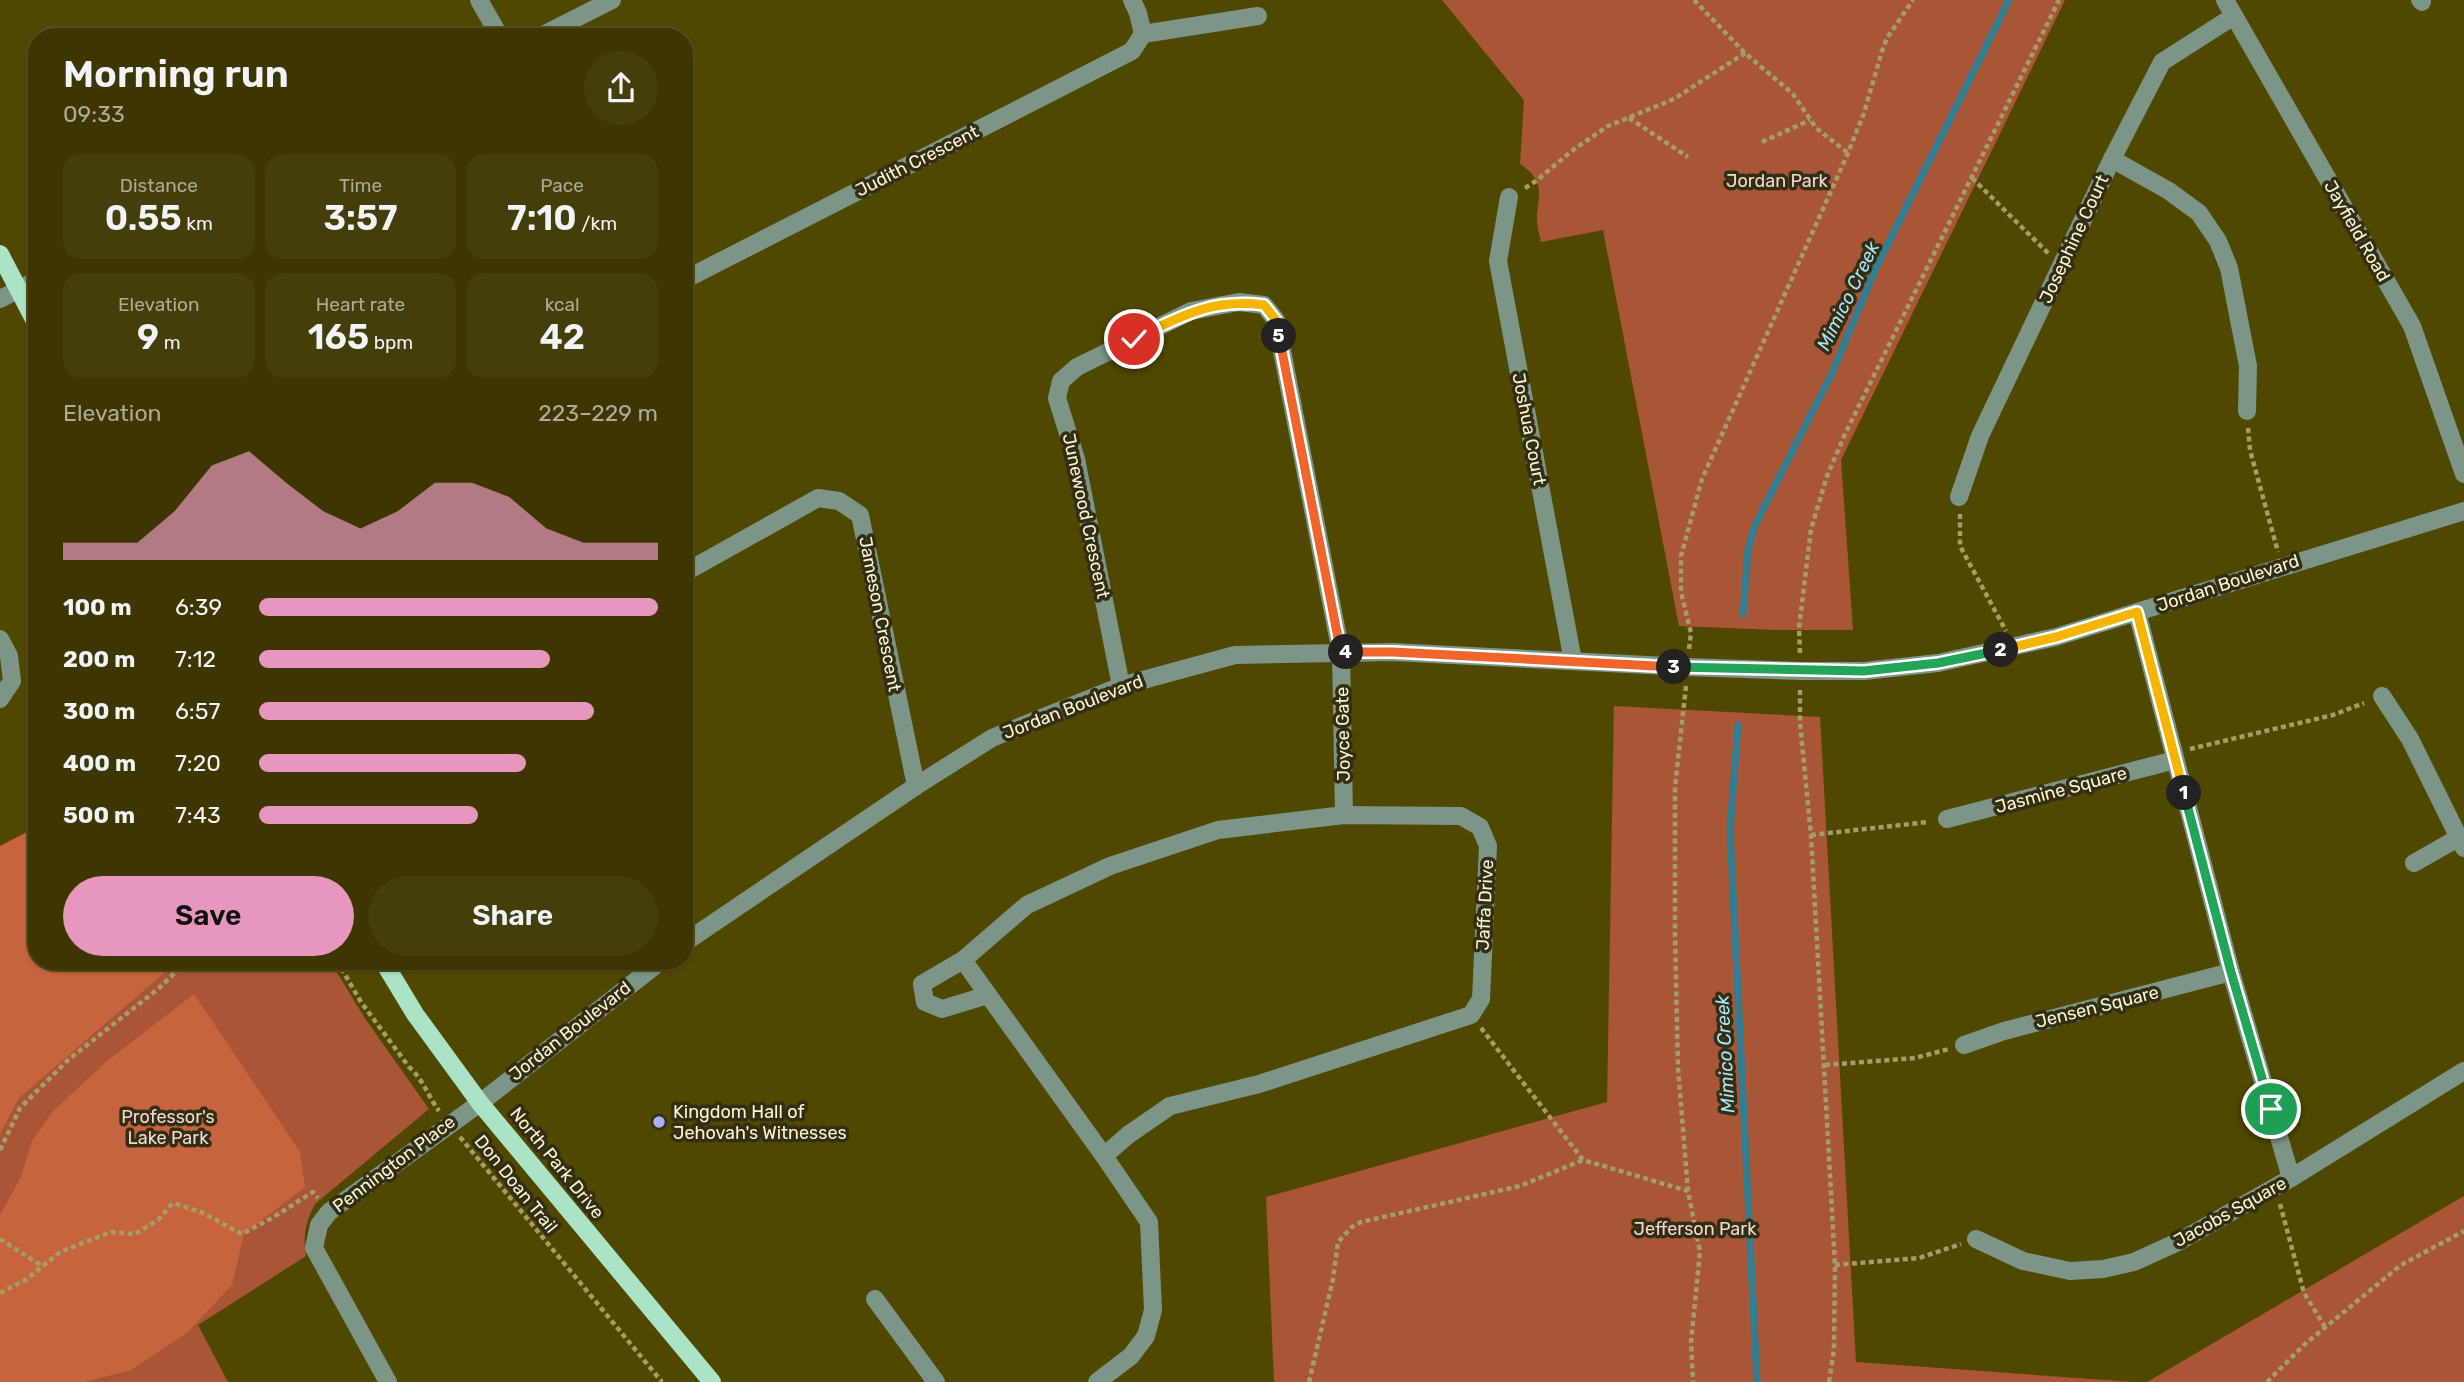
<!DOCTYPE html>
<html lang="en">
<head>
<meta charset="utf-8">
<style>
	:root { --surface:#3d3600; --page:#443e0a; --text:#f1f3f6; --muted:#adab99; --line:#565022; --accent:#e797bd }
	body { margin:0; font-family:Rubik,sans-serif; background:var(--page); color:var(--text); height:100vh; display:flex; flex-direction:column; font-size:26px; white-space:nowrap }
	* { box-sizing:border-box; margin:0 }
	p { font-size:23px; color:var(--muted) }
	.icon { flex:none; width:38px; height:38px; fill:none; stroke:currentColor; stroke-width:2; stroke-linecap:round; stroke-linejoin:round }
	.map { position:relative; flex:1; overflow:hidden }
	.details { position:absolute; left:28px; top:28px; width:665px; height:942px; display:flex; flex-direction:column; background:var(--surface); border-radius:28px; box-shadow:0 2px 5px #0004,0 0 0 2px var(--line) }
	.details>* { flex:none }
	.pin { position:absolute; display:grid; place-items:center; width:60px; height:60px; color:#fff; margin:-30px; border:4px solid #fff; border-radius:50%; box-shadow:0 2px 7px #0007 }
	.km { position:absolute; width:35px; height:35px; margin:-18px; border-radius:50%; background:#222; color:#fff; font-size:19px; line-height:35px; text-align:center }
	.round { display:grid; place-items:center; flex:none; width:74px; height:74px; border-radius:37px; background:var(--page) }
	.overview { display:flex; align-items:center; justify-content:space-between; height:119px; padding:0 35px }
	h1 { font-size:38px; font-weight:600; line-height:52px }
	.stats { display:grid; grid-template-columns:repeat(3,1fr); gap:10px; height:119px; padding:7px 35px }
	.stats div { display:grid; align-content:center; border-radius:18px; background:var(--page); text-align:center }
	.stats b { font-size:35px; font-weight:600 }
	.stats small { font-size:19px; font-weight:400 }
	.stats p { font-size:19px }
	.chart { height:196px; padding:14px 35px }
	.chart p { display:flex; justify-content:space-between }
	.chart svg { width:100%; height:126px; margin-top:7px; fill:var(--accent); opacity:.7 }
	.button { display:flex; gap:14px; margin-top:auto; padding:14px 35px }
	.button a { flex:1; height:80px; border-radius:42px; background:var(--accent); color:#111; font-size:28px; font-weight:600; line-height:80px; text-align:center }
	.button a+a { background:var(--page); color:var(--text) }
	ul { padding:0 35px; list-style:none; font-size:23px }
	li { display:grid; grid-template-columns:112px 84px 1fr; align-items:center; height:52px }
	li i { height:18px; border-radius:9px; background:var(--accent) }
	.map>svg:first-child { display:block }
</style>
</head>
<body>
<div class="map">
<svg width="2464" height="1382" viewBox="0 0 2464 1382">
	<rect width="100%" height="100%" fill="#514800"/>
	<g fill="#a85635">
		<path d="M1442 0H2065L1841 460 1853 630H1777L1679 626 1603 230 1541 242C1539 233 1536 222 1537 214 1540 189 1543 180 1520 164L1524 100Z"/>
		<path d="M1614 706 1820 717 1856 1362 2134 1382H1274L1266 1197 1607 1102Z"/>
		<path d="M37 827V961H330L364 1017 429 1109 315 1204C305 1223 303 1236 306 1256L198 1325 228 1382H0V846Z"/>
		<path d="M2464 1196V1382H2147Z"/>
	</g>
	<g fill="#c6643d">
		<path d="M37 827V961H160L165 972 19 1098 0 1134V846Z"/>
		<path d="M194 994 300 1152 305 1187 244 1234 232 1285 188 1332 131 1370 84 1382H0V1215L21 1177 32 1141 53 1111 107 1061Z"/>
	</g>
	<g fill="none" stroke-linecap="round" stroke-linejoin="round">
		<g stroke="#317d94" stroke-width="7">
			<path d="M1743 614 1748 550 1755 525 1832 373 1876 268 2009 0"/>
			<path d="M1738 725 1730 831 1757 1382"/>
		</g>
		<g stroke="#a49d69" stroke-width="4.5" stroke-dasharray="5 3.5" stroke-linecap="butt">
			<path d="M1694 0 1745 53 1793 94 1816 128 1848 153"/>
			<path d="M1629 118 1688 157"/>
			<path d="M1762 142 1810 120"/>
			<path d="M1972 178 2049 254"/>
			<path d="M1525 188 1536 181 1573 150 1608 126 1674 99 1745 53"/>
			<path d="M2248 428 2250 450 2278 552"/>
			<path d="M1960 514V546L2006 631"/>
			<path d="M1689 649 1691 633 1681 592V556L1702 479 1848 153 1864 113 1882 51 1887 38 1913 0"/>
			<path d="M1800 653 1799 628 1811 529 1827 476 1846 432 2059 0"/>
			<path d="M1686 686 1675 787V936L1678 1068 1688 1191 1700 1252 1691 1342 1693 1382"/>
			<path d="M1800 690V723L1811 835 1835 1265 1834 1349 1829 1382"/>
			<path d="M2190 749 2333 715 2364 703"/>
			<path d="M1811 835 1928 822"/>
			<path d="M337 961 361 1002 409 1067C423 1079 428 1096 439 1111"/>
			<path d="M1481 1028 1583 1160 1688 1191"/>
			<path d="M1825 1065 1915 1058 1949 1049"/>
			<path d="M460 1137 662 1382"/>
			<path d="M0 1150 20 1108 68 1060 158 989 187 961"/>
			<path d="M2280 1204 2304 1293 2325 1327"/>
			<path d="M0 1239 42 1266"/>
			<path d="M1835 1265 1919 1258 1961 1244"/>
			<path d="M0 1293 27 1279 60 1252 111 1232 135 1234 158 1220 173 1203 203 1213 242 1234 272 1218 313 1192 318 1198"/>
			<path d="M1309 1382 1333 1279 1338 1242 1352 1227 1361 1222 1520 1186 1583 1160"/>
			<path d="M2267 1382 2305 1344 2401 1265 2464 1231"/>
		</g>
		<g stroke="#7b9687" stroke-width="18">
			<path d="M479 0 500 37"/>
			<path d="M2225 0 2412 326 2464 474"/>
			<path d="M2420 0 2422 2"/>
			<path d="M1143 34 1258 16"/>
			<path d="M539 37 612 0"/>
			<path d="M2112 159 2169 191 2199 213 2218 241 2229 268 2248 366 2247 411"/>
			<path d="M1509 197 1498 261 1573 661"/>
			<path d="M684 280 1132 51 1143 34 1138 13 1132 0"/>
			<path d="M0 299 37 280"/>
			<path d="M1959 497 1980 436 2112 159 2162 62 2234 16"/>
			<path d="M684 573 818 498 839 501 860 515 916 786"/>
			<path d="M2137 612 2231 972 2291 1178"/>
			<path d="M0 639 9 656 12 681 0 699"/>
			<path d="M1121 686 1076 459 1057 398 1061 381 1077 367 1191 311 1239 302 1264 305 1276 320 1341 653 1344 815"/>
			<path d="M2382 696 2410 739 2464 848"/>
			<path d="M1947 819 2175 760"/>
			<path d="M2414 863 2458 838"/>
			<path d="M684 943 916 786 992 738 1121 686 1235 655 1393 652 1687 667 1801 671H1864L1938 663 2056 637 2464 511"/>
			<path d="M963 960 922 984 925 1002 942 1009 988 995"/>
			<path d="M1964 1045 2004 1031 2231 972"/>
			<path d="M1976 1239 2023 1261 2070 1271 2103 1269 2134 1262 2180 1241 2291 1178 2464 1071"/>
			<path d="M875 1299 936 1382"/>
			<path d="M388 1382 314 1248 319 1225 329 1212 480 1103 661 961"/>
			<path d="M1097 1382 1131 1356 1146 1336 1153 1310 1149 1222 1104 1156 963 960 1027 905 1110 866 1218 830 1344 815 1461 816 1480 827 1488 846 1481 999 1471 1015 1259 1084 1170 1106 1128 1135 1104 1156"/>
		</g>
		<g stroke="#aae3c5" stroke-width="18">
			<path d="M0 254 37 325"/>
			<path d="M383 961 415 1014 480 1103 712 1382"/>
		</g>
	</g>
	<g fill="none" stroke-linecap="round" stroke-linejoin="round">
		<g stroke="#fff" stroke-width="14">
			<path id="split-1" d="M2184 793 2231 972 2271 1109"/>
		</g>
		<g stroke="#fff" stroke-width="14">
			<path id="split-2" d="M2001 650 2056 637 2137 612 2184 793"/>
		</g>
		<g stroke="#fff" stroke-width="14">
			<path id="split-3" d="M1674 667 1864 671 1938 663 2001 650"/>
		</g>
		<g stroke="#fff" stroke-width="14">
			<path id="split-4" d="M1346 652H1393L1674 667"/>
		</g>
		<g stroke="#fff" stroke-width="14">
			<path id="split-5" d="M1279 336 1341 653 1346 652"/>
		</g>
		<g stroke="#fff" stroke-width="14">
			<path id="split-6" d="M1134 339C1179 317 1212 298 1264 305L1276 320 1279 336"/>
		</g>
		<use href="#split-1" stroke="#22a559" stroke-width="9"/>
		<use href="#split-2" stroke="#f5b400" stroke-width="9"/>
		<use href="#split-3" stroke="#22a559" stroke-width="9"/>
		<use href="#split-4" stroke="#f0652b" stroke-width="9"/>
		<use href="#split-5" stroke="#f0652b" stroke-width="9"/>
		<use href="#split-6" stroke="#f5b400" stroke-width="9"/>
	</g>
	<circle fill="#acaffb" stroke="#322e14" stroke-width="2.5" cx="659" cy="1122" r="7"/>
	<g text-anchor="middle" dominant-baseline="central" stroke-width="7" stroke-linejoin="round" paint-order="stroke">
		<g font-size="18" fill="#f8f4d4" stroke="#322e14">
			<text transform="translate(917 161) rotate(-27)">Judith Crescent</text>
			<text transform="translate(2357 231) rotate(60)">Jayfield Road</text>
			<text transform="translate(2074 239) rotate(-65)">Josephine Court</text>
			<text transform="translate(1529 429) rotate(79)">Joshua Court</text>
			<text transform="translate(1086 516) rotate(78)">Junewood Crescent</text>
			<text transform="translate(2228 583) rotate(-18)">Jordan Boulevard</text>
			<text transform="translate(880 614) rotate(79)">Jameson Crescent</text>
			<text transform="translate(1073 707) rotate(-21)">Jordan Boulevard</text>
			<text transform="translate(1343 734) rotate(-91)">Joyce Gate</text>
			<text transform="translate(2061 790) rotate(-15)">Jasmine Square</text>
			<text transform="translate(1485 905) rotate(-87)">Jaffa Drive</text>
			<text transform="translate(2097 1007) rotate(-14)">Jensen Square</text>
			<text transform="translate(570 1031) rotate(-38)">Jordan Boulevard</text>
			<text transform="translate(557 1163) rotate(51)">North Park Drive</text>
			<text transform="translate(394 1164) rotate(-37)">Pennington Place</text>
			<text transform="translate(516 1184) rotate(51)">Don Doan Trail</text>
			<text transform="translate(2230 1212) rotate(-29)">Jacobs Square</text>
		</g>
		<g font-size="18" fill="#f3d8ce" stroke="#322e14">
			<text x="1777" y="181">Jordan Park</text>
			<text x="168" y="1117">Professor's<tspan x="168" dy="21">Lake Park</tspan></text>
			<text x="1695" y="1229">Jefferson Park</text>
		</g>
		<g font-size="18" fill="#f8f4d4" stroke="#322e14" text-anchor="start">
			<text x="673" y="1112">Kingdom Hall of<tspan x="673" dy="21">Jehovah's Witnesses</tspan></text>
		</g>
		<g font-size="19" font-style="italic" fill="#aae5fa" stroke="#322e14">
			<text transform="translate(1848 296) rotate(-64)">Mimico Creek</text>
			<text transform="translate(1725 1054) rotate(-93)">Mimico Creek</text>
		</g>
	</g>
</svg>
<div class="pin" style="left:2271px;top:1109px;background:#1e9e55"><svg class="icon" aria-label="arrive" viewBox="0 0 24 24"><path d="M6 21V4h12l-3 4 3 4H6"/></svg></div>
<div class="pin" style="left:1134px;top:339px;background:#d93025"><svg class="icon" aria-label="check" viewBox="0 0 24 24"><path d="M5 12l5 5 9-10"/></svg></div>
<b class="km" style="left:2184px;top:793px">1</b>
<b class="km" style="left:2001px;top:650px">2</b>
<b class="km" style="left:1674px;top:667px">3</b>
<b class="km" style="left:1346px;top:652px">4</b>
<b class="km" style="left:1279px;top:336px">5</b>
<section class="details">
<div class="overview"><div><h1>Morning run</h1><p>09:33</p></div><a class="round"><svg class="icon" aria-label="share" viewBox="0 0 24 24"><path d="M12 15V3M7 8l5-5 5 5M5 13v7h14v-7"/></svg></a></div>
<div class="stats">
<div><p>Distance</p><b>0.55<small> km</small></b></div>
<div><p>Time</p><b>3:57</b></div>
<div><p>Pace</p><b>7:10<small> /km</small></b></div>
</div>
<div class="stats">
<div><p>Elevation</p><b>9<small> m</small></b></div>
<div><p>Heart rate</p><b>165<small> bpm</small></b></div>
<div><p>kcal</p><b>42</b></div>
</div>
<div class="chart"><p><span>Elevation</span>223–229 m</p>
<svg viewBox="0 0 160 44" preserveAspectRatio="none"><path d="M0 44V38L10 38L20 38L30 27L40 11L50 6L60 17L70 27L80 33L90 27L100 17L110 17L120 22L130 33L140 38L150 38L160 38V44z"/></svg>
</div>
<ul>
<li><b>100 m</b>6:39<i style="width:100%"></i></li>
<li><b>200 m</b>7:12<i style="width:73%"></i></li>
<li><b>300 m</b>6:57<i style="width:84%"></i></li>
<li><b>400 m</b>7:20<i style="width:67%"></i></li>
<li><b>500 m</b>7:43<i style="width:55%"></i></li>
</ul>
<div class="button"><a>Save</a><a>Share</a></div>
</section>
</div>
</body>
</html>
